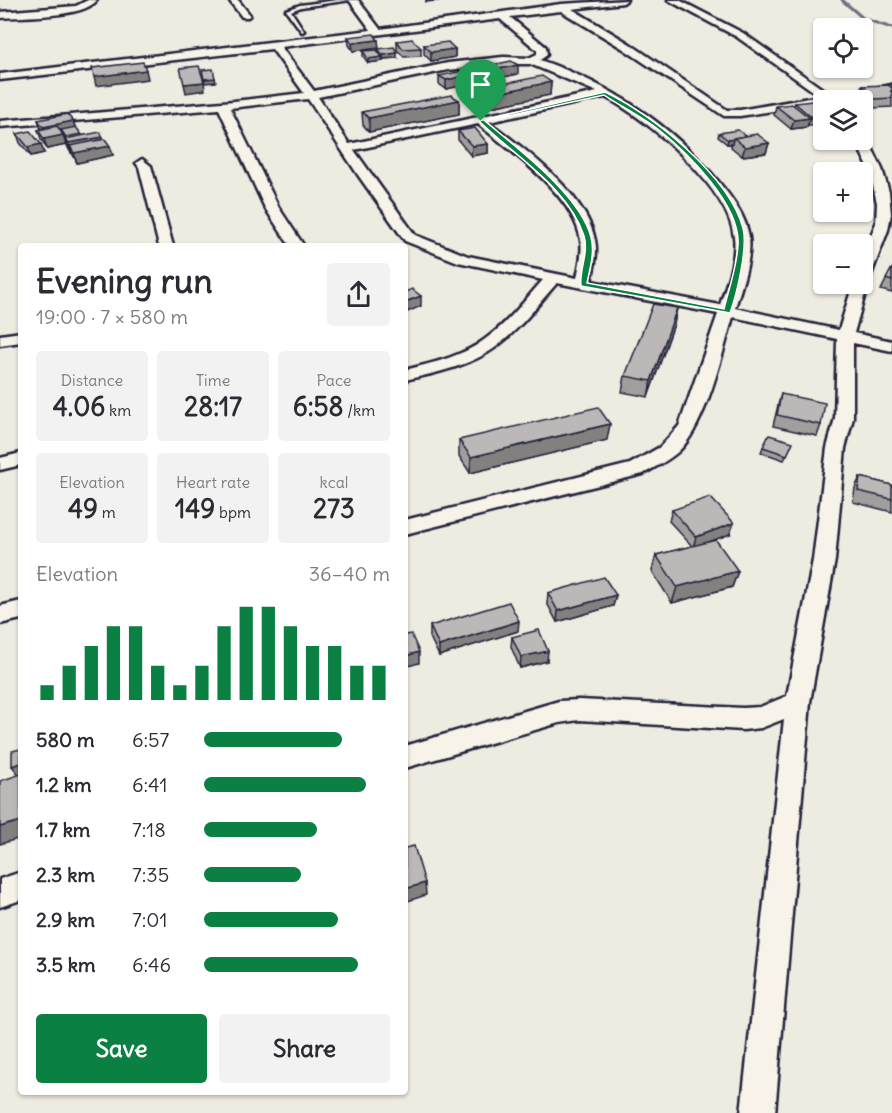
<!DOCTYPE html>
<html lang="en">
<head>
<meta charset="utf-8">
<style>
	:root { --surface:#fff; --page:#f2f2f3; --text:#2b2b33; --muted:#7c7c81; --accent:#0b8043 }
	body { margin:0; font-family:Delius,sans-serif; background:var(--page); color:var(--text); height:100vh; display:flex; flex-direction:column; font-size:22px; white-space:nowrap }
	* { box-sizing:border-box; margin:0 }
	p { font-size:20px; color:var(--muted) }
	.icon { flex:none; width:33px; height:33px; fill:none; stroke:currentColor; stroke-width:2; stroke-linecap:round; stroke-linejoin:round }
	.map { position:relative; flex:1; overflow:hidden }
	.sheet { position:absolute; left:18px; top:243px; width:390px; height:852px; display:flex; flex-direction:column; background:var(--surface); border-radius:6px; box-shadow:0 2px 4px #0004 }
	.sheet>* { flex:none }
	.fabs { position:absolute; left:813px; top:18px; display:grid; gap:12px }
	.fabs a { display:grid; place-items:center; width:60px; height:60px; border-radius:6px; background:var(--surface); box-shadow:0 2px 4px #0004; font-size:30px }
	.pin { position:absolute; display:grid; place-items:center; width:51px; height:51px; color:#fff; margin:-62px -26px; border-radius:50% 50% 50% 0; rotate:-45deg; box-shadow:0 0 6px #0007 }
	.pin .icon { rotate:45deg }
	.round { display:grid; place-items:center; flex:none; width:63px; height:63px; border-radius:6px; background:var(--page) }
	.overview { display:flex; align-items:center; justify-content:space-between; height:102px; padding:0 18px }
	h1 { font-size:33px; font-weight:700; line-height:45px }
	.figures { display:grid; grid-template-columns:repeat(3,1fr); gap:9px; height:102px; padding:6px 18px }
	.figures div { display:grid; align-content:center; border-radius:6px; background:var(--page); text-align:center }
	.figures b { font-size:26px; font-weight:700 }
	.figures small { font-size:16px; font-weight:400 }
	.figures p { font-size:16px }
	.chart { height:168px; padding:12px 18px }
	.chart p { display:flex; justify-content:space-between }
	.chart svg { width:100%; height:108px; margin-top:6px; stroke:var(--accent); stroke-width:6 }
	.button { display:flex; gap:12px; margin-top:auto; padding:12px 18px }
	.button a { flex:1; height:69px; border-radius:6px; background:var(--accent); color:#fff; font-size:24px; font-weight:700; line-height:69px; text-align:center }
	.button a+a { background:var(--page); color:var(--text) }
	ul { padding:0 18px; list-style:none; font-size:20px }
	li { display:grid; grid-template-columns:96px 72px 1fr; align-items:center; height:45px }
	li i { height:15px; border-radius:8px; background:var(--accent) }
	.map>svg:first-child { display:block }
</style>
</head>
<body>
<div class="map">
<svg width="892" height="1113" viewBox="0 0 892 1113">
	<rect width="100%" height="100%" fill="#eeebe1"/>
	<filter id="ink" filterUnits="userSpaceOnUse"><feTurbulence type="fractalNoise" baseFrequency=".0167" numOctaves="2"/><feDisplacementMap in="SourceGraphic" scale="12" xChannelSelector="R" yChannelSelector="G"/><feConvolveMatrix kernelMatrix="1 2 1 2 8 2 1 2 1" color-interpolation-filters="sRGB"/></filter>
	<g filter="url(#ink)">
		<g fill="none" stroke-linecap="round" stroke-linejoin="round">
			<path stroke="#716f7b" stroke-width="3" d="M842 0 864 19 892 28"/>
			<g stroke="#22223b" stroke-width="5">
				<path id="lane" d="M338 0H351L301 7 291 11 304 31 302 32 286 10 300 5Z"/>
			</g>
			<g stroke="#22223b" stroke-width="5">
				<g id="street">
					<path d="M88 0H97C84 18 23 16 0 18V12L76 6Z"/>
					<path d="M229 0H238L250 15 248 17H242Z"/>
					<path d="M349 0H358L380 29 561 4 627 0 623 3 572 9 630 44 727 110H740L820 96 737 37 668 0H679L743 33 831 95 892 85V91L824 100V103L740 116H724L622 48 561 11 510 17 546 47 547 55 540 60C609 84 671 124 718 181 731 197 746 216 749 237 752 259 741 287 735 308L839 330 853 284H862V259L876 223 877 203 869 169 855 140H862V137L872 148 882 169 889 192 891 214 888 230 868 283 854 333 892 341V351L853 343V418L845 448 835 560 810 702 775 1113H741L784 719 761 728 743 730 579 720 559 723 405 768V746L559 701 579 700 743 708 760 707 787 696 813 560 827 448 835 418 837 339 733 317C722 354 706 425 679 451 668 461 655 467 643 474L405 534V520L630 464 660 447 679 426 718 314 557 283C537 305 520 329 496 347 470 366 436 373 405 380V370C432 363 461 357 484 340 507 324 524 301 543 280L458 262 405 241 358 175 308 99 230 108 279 208 304 246H290L265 208 219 109 0 127V121L234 101 304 93 272 49 0 80V74L371 30ZM500 19 537 50V54L529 58 503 57 448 63 314 91 281 47ZM503 64H530L597 92 349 144 318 97 448 70ZM605 97C647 118 729 188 734 237 737 258 726 285 720 305L591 281C594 268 598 253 595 240 586 193 524 149 489 122ZM478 124C511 151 575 196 581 241 583 253 579 266 577 278L468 256 415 235 354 150Z"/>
					<path d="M142 159 151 166 173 246H159L139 167 136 163Z"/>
					<path d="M21 332V342L0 345V335Z"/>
					<path d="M21 453V465L0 470V458Z"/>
					<path d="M21 601V619L0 624V606Z"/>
					<path d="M21 872V900L0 907V879Z"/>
				</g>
			</g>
			<use href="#lane" fill="#f7f3e8" fill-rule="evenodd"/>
			<use href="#street" fill="#f7f3e8" fill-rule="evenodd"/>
		</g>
		<g fill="#a19e9d" stroke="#22223b" stroke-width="1.5">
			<path d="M348 37 379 48 353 51 349 45Z"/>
			<path d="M397 41 421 48V56L404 57 397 50Z"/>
			<path d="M424 45 455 49V57L431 61 424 54Z"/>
			<path d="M378 49 397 58 383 59V58V61L368 63 363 56V51H378Z"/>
			<path d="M518 74 446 89 439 84V76Z"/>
			<path d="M551 82 550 95 477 110 469 104V91Z"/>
			<path d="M891 83H892V107L872 108 867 104H862V100H855L853 99 856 90H861L862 86H889Z"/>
			<path d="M459 100V114L369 132 363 125 362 112Z"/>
			<path d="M795 103 824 111V124L808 125 807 127 791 129 774 115 776 106H794Z"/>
			<path d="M38 120 73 121 75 127 82 135 104 139 113 155 77 163 72 153H71L68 148 65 139 62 133 66 145 47 149 41 139 38 130 41 129Z"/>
			<path d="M458 131 488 144V153L471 156 458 140Z"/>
			<path d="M719 133 746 136 769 143 766 153 742 156 731 147 732 144H727L718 137Z"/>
			<path d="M17 134 44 153 31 156 20 143Z"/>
			<path d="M892 268V293L881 290Z"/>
			<path d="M677 308 674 324 648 397 622 392 625 376Z"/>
			<path d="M781 394 821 425 817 436 773 426 778 405Z"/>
			<path d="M459 440H607L470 473 459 456Z"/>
			<path d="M763 447 790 448 784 460 761 452Z"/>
			<path d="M860 477 892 485V512L853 502 855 488Z"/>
			<path d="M672 510 730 534 708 542 738 571 732 587 672 603 652 571 656 555 692 546 669 521Z"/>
			<path d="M548 593 616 595 613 606 557 622 547 603Z"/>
			<path d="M430 626 518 631 439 656 430 637Z"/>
			<path d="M512 637 547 661 520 668 511 647Z"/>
		</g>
		<g fill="#838180" stroke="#22223b" stroke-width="1.5">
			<path d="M426 0H446L426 2Z"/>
			<path d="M378 40 379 48 353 51 352 43Z"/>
			<path d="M455 49V57L431 61V52Z"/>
			<path d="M397 53V58L383 59V55Z"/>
			<path d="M382 57 383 61 368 63V59Z"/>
			<path d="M518 65V74L446 89V80Z"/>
			<path d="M146 70 148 79 96 86 94 77Z"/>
			<path d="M215 78 216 82 205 83 204 79Z"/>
			<path d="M204 82 205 90 186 93 184 84Z"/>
			<path d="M551 82 550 95 477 110 478 97Z"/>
			<path d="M459 100V114L369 132V118Z"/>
			<path d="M810 118 807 127 791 129 794 120Z"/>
			<path d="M73 121 76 130H61L62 133 46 137 43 127Z"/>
			<path d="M63 135 66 145 47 149 44 139Z"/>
			<path d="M103 137 105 146H70L72 153H71L68 143Z"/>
			<path d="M733 139 732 144H727L728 140Z"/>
			<path d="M769 143 766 153 742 156 745 147Z"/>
			<path d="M41 144 44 153 31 156 28 147Z"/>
			<path d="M488 144V153L471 156 472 146Z"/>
			<path d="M110 146 113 155 77 163 74 153Z"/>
			<path d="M421 296V306L405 313V302Z"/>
			<path d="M677 308 674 324 648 397 651 381Z"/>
			<path d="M610 424 607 440 470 473 471 457Z"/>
			<path d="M734 523 730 534 693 548 696 537Z"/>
			<path d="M738 571 732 587 672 603 677 587Z"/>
			<path d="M616 595 613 606 557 622 558 611Z"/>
			<path d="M519 621 518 631 439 656V646Z"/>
			<path d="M548 651 547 661 520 668 521 657Z"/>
			<path d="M419 652V663L405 667V656Z"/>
			<path d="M21 763V775H19L12 766Z"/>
			<path d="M21 821V838L0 844V827Z"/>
			<path d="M425 883 426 895 405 902V889Z"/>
		</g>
		<g fill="#bbb8b7" stroke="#22223b" stroke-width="1.5">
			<path d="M374 34 378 40 352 43 348 37Z"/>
			<path d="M412 39 421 48 403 49 397 41Z"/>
			<path d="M448 42 455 49 431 52 424 45Z"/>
			<path d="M394 47 397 53 383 55 378 49Z"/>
			<path d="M377 50 382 57 368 59 363 51Z"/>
			<path d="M511 61 518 65 446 80 439 76Z"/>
			<path d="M143 62 146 70 94 77 92 68Z"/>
			<path d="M199 66 204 82 184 84 180 68Z"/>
			<path d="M213 69 215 78 204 79 202 70Z"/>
			<path d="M542 76 551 82 478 97 469 91Z"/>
			<path d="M888 85 892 88V91H890L892 92V98L875 99 871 95H863L856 90 866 89 862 86Z"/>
			<path d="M451 95 459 100 369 118 362 112Z"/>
			<path d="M812 101 824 111V115L810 116 795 103Z"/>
			<path d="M792 104 810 118 794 120 776 106Z"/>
			<path d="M67 114 73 121 43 127 38 120Z"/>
			<path d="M57 126 63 135 44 139 38 130Z"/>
			<path d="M76 127 81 134 66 137 61 130Z"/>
			<path d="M475 128 488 144 472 146 458 131Z"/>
			<path d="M738 130 746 136 734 138 733 139 728 140 719 133Z"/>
			<path d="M30 131 41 144 28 147 17 134Z"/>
			<path d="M100 132 103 137 68 143 65 139Z"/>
			<path d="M757 134 769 143 745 147 734 138Z"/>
			<path d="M105 139 110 146 74 153 70 146Z"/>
			<path d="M892 268V281L886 279Z"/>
			<path d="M412 289 421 296 405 302V292Z"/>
			<path d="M653 304 677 308 651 381 625 376Z"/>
			<path d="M781 394 825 403 821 425 777 415Z"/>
			<path d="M598 407 610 424 471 457 459 440Z"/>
			<path d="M769 435 793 442 787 455 763 447Z"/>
			<path d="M860 477 892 485V499L858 491Z"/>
			<path d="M710 497 734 523 696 537 672 510Z"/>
			<path d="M716 540 738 571 677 587 656 555Z"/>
			<path d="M604 577 616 595 558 611 548 593Z"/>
			<path d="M509 602 519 621 439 646 430 626Z"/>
			<path d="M539 630 548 651 521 657 512 637Z"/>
			<path d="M411 634 419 652 405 656V635Z"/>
			<path d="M21 749V763L12 766V751Z"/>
			<path d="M21 774V821L0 827V781Z"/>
			<path d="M414 846 425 883 405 889V848Z"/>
		</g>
	</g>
	<path fill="#0b8043" stroke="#fff" stroke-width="1.5" fill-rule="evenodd" d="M605 92C652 114 729 176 743 228 748 247 737 294 730 313L581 286C579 270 589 253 584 236 569 188 513 155 479 121ZM604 95C622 107 642 117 659 130 688 153 741 206 738 245 737 266 729 288 724 309L587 283C590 268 595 252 591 237 580 195 518 149 485 121Z"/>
</svg>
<div class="fabs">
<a><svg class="icon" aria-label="locate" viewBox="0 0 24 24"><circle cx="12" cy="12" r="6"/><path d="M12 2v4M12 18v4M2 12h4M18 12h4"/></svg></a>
<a><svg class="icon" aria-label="layers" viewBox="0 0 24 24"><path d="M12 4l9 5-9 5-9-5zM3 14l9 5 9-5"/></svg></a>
<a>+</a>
<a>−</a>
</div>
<div class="pin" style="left:481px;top:121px;background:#1e9e55"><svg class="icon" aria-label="arrive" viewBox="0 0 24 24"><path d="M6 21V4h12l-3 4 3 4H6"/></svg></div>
<section class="sheet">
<div class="overview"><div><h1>Evening run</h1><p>19:00 · 7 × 580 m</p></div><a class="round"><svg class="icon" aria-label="share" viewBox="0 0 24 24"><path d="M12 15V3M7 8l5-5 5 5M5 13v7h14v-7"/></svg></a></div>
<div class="figures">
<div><p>Distance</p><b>4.06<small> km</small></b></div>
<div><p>Time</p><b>28:17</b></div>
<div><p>Pace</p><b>6:58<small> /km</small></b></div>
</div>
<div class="figures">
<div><p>Elevation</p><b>49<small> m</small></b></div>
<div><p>Heart rate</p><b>149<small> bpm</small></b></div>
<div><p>kcal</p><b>273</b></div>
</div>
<div class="chart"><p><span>Elevation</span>36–40 m</p>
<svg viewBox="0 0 160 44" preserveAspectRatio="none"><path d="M5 44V38M15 44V30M25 44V22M35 44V14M45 44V14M55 44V30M65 44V38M75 44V30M85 44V14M95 44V6M105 44V6M115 44V14M125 44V22M135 44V22M145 44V30M155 44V30"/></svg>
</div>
<ul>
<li><b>580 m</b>6:57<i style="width:74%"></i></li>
<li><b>1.2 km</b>6:41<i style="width:87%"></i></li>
<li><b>1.7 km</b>7:18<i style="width:61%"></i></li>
<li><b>2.3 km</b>7:35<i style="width:52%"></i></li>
<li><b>2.9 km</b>7:01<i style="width:72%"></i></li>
<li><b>3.5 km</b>6:46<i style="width:83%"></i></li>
</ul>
<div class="button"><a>Save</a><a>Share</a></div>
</section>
</div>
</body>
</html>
